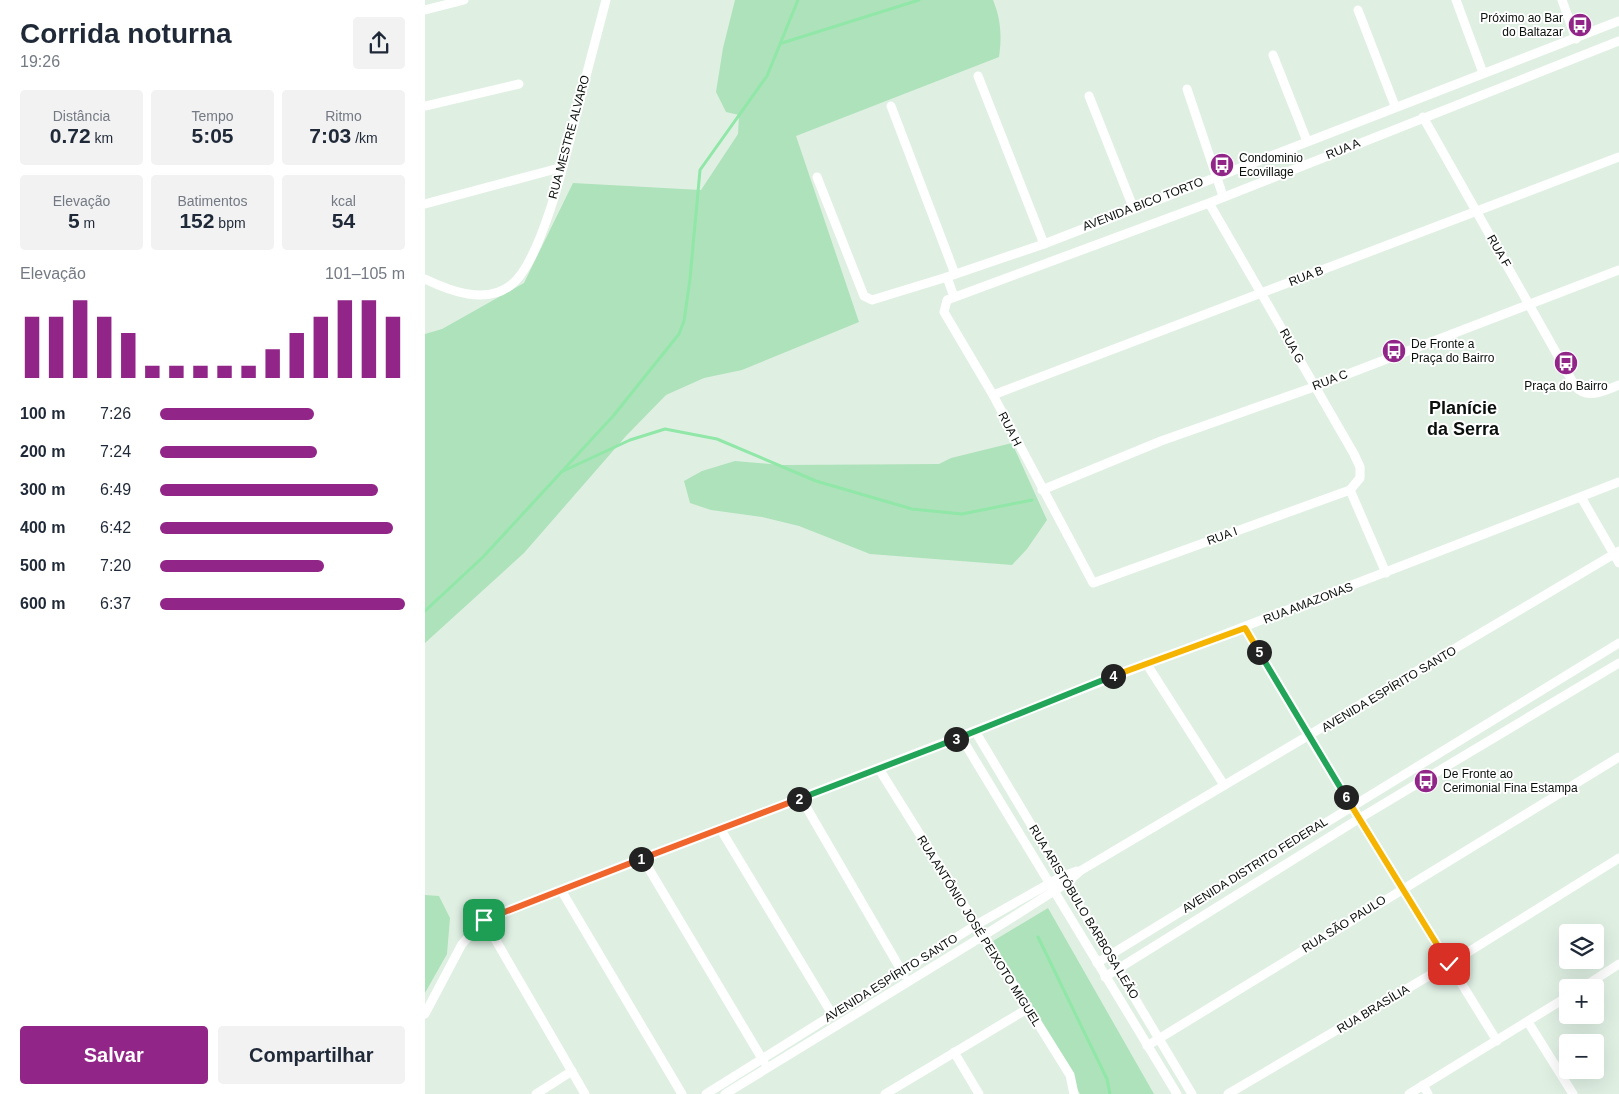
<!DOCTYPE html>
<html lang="pt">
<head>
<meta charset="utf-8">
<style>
	:root { --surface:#fff; --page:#f2f2f3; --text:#1f2937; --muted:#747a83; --accent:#912588 }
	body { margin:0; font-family:Helvetica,sans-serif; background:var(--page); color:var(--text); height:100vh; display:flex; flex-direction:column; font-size:19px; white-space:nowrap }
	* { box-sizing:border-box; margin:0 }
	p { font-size:16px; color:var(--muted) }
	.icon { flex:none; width:28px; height:28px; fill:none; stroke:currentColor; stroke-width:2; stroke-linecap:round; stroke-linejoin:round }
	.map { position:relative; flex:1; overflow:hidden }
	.panel { display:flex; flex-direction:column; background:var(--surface); width:425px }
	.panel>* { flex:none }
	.controls { position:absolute; left:1134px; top:924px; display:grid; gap:10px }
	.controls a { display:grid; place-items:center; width:45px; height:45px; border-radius:5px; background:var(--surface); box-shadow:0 5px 20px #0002; font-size:25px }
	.pin { position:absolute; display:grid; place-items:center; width:42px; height:42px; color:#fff; margin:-21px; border-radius:10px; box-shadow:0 2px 8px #0006 }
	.km { position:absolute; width:25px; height:25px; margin:-12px; border-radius:50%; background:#222; color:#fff; font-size:14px; line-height:25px; text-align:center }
	.round { display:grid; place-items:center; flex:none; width:52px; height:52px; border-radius:5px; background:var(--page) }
	.summary { display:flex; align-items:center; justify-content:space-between; height:85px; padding:0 20px }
	h1 { font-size:28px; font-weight:800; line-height:38px }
	.stats { display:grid; grid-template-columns:repeat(3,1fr); gap:8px; height:85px; padding:5px 20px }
	.stats div { display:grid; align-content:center; border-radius:5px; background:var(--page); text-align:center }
	.stats b { font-size:21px; font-weight:800 }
	.stats small { font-size:14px; font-weight:400 }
	.stats p { font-size:14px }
	.chart { height:140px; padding:10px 20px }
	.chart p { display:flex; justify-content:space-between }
	.chart svg { width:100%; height:90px; margin-top:5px; stroke:var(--accent); stroke-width:6 }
	.cta { display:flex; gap:10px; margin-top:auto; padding:10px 20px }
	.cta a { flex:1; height:58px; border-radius:5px; background:var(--accent); color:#fff; font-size:20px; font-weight:800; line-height:58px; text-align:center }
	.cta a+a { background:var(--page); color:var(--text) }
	ul { padding:0 20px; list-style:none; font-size:16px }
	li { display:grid; grid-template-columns:80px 60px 1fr; align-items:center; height:38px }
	li i { height:12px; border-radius:6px; background:var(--accent) }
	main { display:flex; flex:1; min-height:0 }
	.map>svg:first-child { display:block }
</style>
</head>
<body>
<main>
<section class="panel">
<div class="summary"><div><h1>Corrida noturna</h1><p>19:26</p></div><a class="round"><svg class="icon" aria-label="share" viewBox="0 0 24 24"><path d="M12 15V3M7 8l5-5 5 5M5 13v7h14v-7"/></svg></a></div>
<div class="stats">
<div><p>Distância</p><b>0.72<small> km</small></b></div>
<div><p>Tempo</p><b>5:05</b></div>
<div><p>Ritmo</p><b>7:03<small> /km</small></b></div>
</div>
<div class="stats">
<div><p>Elevação</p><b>5<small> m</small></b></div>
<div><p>Batimentos</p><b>152<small> bpm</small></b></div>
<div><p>kcal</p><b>54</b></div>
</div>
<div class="chart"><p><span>Elevação</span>101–105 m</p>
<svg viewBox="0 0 160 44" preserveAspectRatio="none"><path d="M5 44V14M15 44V14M25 44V6M35 44V14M45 44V22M55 44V38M65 44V38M75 44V38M85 44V38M95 44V38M105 44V30M115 44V22M125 44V14M135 44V6M145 44V6M155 44V14"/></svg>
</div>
<ul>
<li><b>100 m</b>7:26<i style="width:63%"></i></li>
<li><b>200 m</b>7:24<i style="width:64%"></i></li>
<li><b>300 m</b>6:49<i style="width:89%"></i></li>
<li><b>400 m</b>6:42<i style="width:95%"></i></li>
<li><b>500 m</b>7:20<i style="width:67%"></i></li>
<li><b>600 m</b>6:37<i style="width:100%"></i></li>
</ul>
<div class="cta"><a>Salvar</a><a>Compartilhar</a></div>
</section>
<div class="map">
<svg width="1194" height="1094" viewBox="0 0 1194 1094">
	<rect width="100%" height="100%" fill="#dff0e3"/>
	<g fill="#aee2ba">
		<path d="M310 0H568C576 19 577 37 574 57L371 136 434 322 317 370 279 378 241 395 201 436 99 553 0 643V334L17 329 99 283 148 183 276 190 313 134 314 115 301 112 291 92 298 48Z"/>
		<path d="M587 443 622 520 602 549 587 565 445 554 374 526 337 517 286 510 265 503 259 481 277 471 310 461 356 465 514 464 526 458Z"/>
		<path d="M0 895 14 896 25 918 22 954 0 993Z"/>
		<path d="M623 908 729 1094H655L568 941Z"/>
	</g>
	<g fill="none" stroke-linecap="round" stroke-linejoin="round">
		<g stroke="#90e7a8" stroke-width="3">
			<path d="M357 43 494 0"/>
			<path d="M136 472 205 440 240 429 292 439 391 481 487 509 537 514 607 500"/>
			<path d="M0 611 58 557 189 415 254 334 259 321 265 279 275 170 342 76 373 0"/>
			<path d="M613 937 682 1079 685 1094"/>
		</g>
		<g stroke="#fff" stroke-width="9">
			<path d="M1031 0 1058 73"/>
			<path d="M1137 0 1151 39"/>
			<path d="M0 10 39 0"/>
			<path d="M933 10 970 106"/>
			<path d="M848 55 882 141"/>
			<path d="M553 76 619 244"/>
			<path d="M762 89 798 196"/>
			<path d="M664 96 708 207"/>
			<path d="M0 106 94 84"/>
			<path d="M466 106 530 274"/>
			<path d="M998 117 1150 386C1162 400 1179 391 1194 385"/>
			<path d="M392 177 439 296 447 300 522 277 619 244 1194 21"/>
			<path d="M784 203 929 454 935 467V478L925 490 668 583 568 395 519 312 522 300 784 203 1194 41"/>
			<path d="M0 204 138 167"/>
			<path d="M522 277 529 297"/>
			<path d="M0 279C25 291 61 305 86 285 118 261 144 143 154 103 163 68 172 34 181 0"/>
			<path d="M568 395 1194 157"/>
			<path d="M617 490 736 441 889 387 1194 270"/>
			<path d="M925 490 961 573"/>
			<path d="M1156 497 1194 563"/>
			<path d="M820 628 884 737 1072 1041"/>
			<path d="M721 663 799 785"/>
			<path d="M550 731 767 1094"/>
			<path d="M536 737 752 1094"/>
			<path d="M454 769 645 1075 649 1094"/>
			<path d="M376 798 479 975"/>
			<path d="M296 830 407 1014"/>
			<path d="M218 859 339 1062"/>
			<path d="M136 890 257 1094"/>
			<path d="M59 920 160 1094"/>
			<path d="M672 963 1194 643"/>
			<path d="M680 977 935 818 1194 663"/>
			<path d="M1157 988 1194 964"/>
			<path d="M0 1014 37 944 59 920 1194 482"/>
			<path d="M1103 1022 1148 1094"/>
			<path d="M722 1046 1194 757"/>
			<path d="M529 1052 554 1094"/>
			<path d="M998 1085 1003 1094"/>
			<path d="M111 1094 147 1071"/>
			<path d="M281 1094 551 925 636 877 652 871"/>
			<path d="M300 1094 558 936 640 884 655 871 1194 551"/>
			<path d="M460 1094 602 1009"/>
			<path d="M803 1094 1024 964 1194 858"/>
			<path d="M984 1094 1142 997"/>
		</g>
	</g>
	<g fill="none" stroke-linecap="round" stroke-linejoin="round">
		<g stroke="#fff" stroke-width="10">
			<path id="split-1" d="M59 920 216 859"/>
		</g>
		<g stroke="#fff" stroke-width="10">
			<path id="split-2" d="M216 859 374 799"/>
		</g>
		<g stroke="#fff" stroke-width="10">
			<path id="split-3" d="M374 799 531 739"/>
		</g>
		<g stroke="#fff" stroke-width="10">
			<path id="split-4" d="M531 739 688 676"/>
		</g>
		<g stroke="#fff" stroke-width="10">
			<path id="split-5" d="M688 676 820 628 834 652"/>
		</g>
		<g stroke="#fff" stroke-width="10">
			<path id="split-6" d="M834 652 921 797"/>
		</g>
		<g stroke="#fff" stroke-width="10">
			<path id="split-7" d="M921 797 1024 964"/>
		</g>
		<use href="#split-1" stroke="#f0652b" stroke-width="6"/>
		<use href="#split-2" stroke="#f0652b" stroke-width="6"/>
		<use href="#split-3" stroke="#22a559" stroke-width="6"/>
		<use href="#split-4" stroke="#22a559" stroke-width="6"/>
		<use href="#split-5" stroke="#f5b400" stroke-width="6"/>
		<use href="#split-6" stroke="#22a559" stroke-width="6"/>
		<use href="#split-7" stroke="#f5b400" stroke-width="6"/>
	</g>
	<defs>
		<g id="bus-disc" transform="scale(1.25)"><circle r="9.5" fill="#912588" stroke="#fff"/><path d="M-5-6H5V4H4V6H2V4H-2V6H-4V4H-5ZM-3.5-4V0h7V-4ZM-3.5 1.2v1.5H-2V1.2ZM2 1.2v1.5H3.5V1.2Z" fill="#fff"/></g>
	</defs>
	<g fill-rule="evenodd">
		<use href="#bus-disc" x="1155" y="25"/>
		<use href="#bus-disc" x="797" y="165"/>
		<use href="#bus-disc" x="969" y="351"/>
		<use href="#bus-disc" x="1141" y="363"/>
		<use href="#bus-disc" x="1001" y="781"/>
	</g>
	<g text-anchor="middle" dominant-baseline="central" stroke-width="4" stroke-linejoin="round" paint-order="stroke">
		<g font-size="12" fill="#0a100b" stroke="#fff" text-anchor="start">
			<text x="1138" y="18" text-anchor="end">Próximo ao Bar<tspan x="1138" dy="14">do Baltazar</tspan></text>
			<text x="814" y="158">Condominio<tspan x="814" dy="14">Ecovillage</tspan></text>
			<text x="986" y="344">De Fronte a<tspan x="986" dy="14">Praça do Bairro</tspan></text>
			<text x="1141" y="386" text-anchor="middle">Praça do Bairro</text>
			<text x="1018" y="774">De Fronte ao<tspan x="1018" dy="14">Cerimonial Fina Estampa</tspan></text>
		</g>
		<g font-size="12" fill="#0a100b" stroke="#fff">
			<text transform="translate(144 137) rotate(-75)">RUA MESTRE ALVARO</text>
			<text transform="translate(918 149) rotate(-22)">RUA A</text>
			<text transform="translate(718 204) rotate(-21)">AVENIDA BICO TORTO</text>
			<text transform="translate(1074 251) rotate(60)">RUA F</text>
			<text transform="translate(881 276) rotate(-21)">RUA B</text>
			<text transform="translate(867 346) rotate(61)">RUA G</text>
			<text transform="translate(905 380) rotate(-21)">RUA C</text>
			<text transform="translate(585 429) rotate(63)">RUA H</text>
			<text transform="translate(797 536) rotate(-20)">RUA I</text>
			<text transform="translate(883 603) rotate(-21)">RUA AMAZONAS</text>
			<text transform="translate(964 689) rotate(-31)">AVENIDA ESPÍRITO SANTO</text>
			<text transform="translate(830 865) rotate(-32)">AVENIDA DISTRITO FEDERAL</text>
			<text transform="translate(659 912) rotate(59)">RUA ARISTÓBULO BARBOSA LEÃO</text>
			<text transform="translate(919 924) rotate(-32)">RUA SÃO PAULO</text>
			<text transform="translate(554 931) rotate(58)">RUA ANTÔNIO JOSÉ PEIXOTO MIGUEL</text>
			<text transform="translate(466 978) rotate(-32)">AVENIDA ESPÍRITO SANTO</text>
			<text transform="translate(948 1009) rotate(-31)">RUA BRASÍLIA</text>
		</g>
		<g font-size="18" font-weight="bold" fill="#0a100b" stroke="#fff">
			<text x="1038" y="408">Planície<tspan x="1038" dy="21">da Serra</tspan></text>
		</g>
	</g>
</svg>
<div class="controls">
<a><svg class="icon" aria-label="layers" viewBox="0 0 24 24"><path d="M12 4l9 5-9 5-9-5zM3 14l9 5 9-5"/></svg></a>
<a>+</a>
<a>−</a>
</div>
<div class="pin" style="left:59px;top:920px;background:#1e9e55"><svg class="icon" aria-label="arrive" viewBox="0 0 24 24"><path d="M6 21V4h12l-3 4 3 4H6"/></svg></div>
<div class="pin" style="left:1024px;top:964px;background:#d93025"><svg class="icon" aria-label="check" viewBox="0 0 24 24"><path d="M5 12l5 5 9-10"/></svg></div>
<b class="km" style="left:216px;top:859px">1</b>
<b class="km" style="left:374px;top:799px">2</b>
<b class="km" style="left:531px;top:739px">3</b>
<b class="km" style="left:688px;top:676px">4</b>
<b class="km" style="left:834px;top:652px">5</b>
<b class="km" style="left:921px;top:797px">6</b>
</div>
</main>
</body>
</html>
